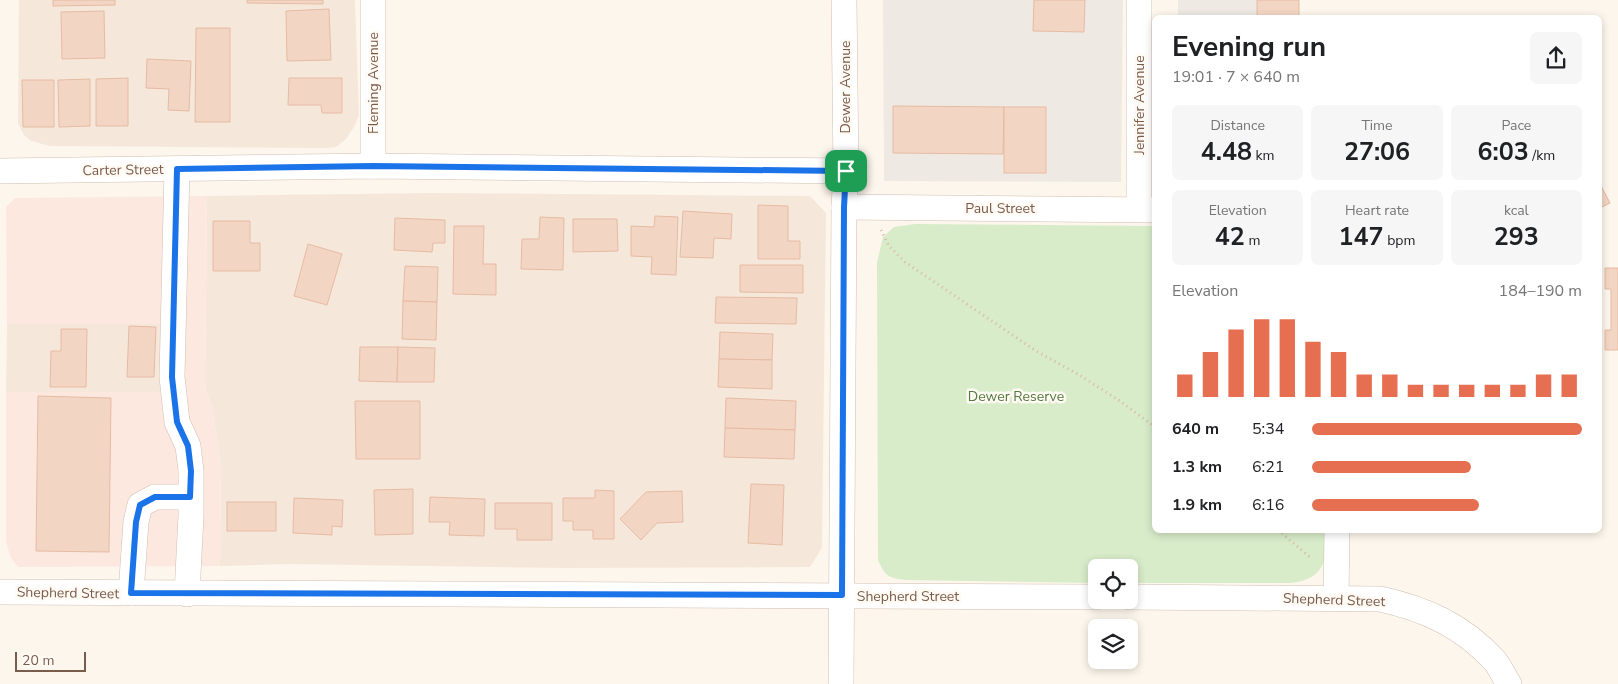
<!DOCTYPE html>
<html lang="en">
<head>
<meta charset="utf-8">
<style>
	:root { --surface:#fff; --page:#f6f6f6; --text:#202124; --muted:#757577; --accent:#e76f51 }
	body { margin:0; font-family:"Nunito Sans",sans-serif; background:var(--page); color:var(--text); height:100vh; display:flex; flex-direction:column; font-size:19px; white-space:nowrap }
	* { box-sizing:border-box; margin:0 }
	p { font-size:16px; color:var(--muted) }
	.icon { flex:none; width:28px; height:28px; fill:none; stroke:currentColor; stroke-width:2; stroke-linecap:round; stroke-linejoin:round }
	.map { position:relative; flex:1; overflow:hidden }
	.details { position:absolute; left:1152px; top:15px; width:450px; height:518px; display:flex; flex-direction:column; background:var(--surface); border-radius:8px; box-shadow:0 2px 8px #0003 }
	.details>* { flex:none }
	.controls { position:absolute; left:1088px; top:559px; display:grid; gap:10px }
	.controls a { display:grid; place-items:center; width:50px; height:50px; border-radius:8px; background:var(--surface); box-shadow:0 2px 8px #0003; font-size:25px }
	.scale { position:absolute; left:15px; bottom:12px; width:71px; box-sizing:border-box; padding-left:5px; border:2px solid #7a5c4d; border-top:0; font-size:14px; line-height:18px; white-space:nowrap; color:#7a5c4d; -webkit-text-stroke:4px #fffaf3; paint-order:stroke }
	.pin { position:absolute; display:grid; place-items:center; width:42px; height:42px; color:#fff; margin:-21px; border-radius:10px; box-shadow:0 2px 8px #0006 }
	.round { display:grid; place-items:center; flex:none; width:52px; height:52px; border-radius:8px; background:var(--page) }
	.overview { display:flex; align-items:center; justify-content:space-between; height:85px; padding:0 20px }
	h1 { font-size:28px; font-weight:700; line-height:38px }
	.figures { display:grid; grid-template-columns:repeat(3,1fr); gap:8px; height:85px; padding:5px 20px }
	.figures div { display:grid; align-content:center; border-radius:8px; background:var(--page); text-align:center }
	.figures b { font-size:25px; font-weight:700 }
	.figures small { font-size:14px; font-weight:400 }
	.figures p { font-size:14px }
	.chart { height:140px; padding:10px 20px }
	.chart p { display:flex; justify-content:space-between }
	.chart svg { width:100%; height:90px; margin-top:5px; stroke:var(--accent); stroke-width:6 }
	ul { padding:0 20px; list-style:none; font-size:16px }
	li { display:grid; grid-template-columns:80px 60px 1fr; align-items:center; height:38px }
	li i { height:12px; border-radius:6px; background:var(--accent) }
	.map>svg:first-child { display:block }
</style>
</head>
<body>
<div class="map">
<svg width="1618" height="684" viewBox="0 0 1618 684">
	<rect width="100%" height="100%" fill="#fdf6ec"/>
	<g fill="#f5e8da">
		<path d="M19 0H355L359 115 354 127 346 139 336 147 325 148 50 146 31 141 24 135 18 124Z"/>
		<path d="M432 193 810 196 826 213 822 548 810 567 567 568 290 564 220 566 221 468 212 405 206 392 205 382 207 196Z"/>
		<path d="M7 324H164L161 392H6Z"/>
	</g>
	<path fill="#fde8e0" d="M207 196 205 382 206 392 212 405 221 468 220 566 18 567 10 556 6 541V392H161L164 324H7L6 207 15 198Z"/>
	<g fill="#efe9e4">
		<path d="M883 0H1123L1121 182 884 181Z"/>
		<path d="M1178 0H1299V17L1178 18Z"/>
	</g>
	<path fill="#d8ecc9" d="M915 224 1155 226V530H1329C1326 559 1326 579 1291 583H1129V568H1096V583L906 580C888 578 885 576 878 560L877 263 883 237 894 227Z"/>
	<g fill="#f3d5c3" stroke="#e6bba3">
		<path d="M53 0H115V5L53 6Z"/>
		<path d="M247 0H323V4L247 3Z"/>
		<path d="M1034 0H1085L1084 32 1033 31Z"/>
		<rect x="1257" y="0" width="42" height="18"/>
		<path d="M329 9 331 60 287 61 286 11Z"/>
		<path d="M104 11 105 58 62 59 61 12Z"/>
		<path d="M196 28H230V122H195Z"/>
		<path d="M147 59 191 61 189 111 168 110 169 89 146 88Z"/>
		<path d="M128 78V126H96V79Z"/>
		<path d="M289 78H342V113H322L321 105H288Z"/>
		<path d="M90 79V126L59 127 58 80Z"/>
		<path d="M22 80H54V127H23Z"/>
		<path d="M893 106 1004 107 1003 154 893 153Z"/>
		<rect x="1004" y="107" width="42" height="66"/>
		<path d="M1600 184 1610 203 1600 208Z"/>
		<path d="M758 205 788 206V241H800V259H758Z"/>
		<path d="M683 211 732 214 731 239 714 238 713 258 680 257Z"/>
		<path d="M655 216 678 217 676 275 651 274 652 257 631 256V226L654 227Z"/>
		<path d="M540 217 564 218 563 270 521 269 522 239H539Z"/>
		<path d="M395 218 445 220V243H433L432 252 394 250Z"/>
		<path d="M573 219H617L618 251 573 252Z"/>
		<path d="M213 221H250V243H260V271H213Z"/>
		<path d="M454 226H484L483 264H496V295L453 294Z"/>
		<path d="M308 244 342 254 327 305 294 296Z"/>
		<path d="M740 265H803V293L740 292Z"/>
		<path d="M405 266 438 267 437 302 403 301Z"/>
		<path d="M1605 268H1618V350H1605V330H1611V289H1605Z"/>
		<path d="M716 297 797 298 796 324 715 323Z"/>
		<path d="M403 301 437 302 436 340 402 339Z"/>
		<path d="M129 326 156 327 154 377H127Z"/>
		<path d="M61 329H87L86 387H50L51 351H61Z"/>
		<path d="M720 332 773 334 772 360 719 359Z"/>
		<path d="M360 347H398L397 382 359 381Z"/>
		<path d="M398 347 435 348 434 382H397Z"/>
		<path d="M719 359 772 360V389L718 387Z"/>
		<path d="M38 396 111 398 109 552 36 551Z"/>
		<path d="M726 398 796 401 795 430 725 428Z"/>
		<path d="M355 401H420V459H356Z"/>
		<path d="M725 428 795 430 794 459 724 457Z"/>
		<path d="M751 484 784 485 782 545 748 543Z"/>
		<path d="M413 489V534L375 535 374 490Z"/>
		<path d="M595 490 614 491V539H593V530H573V521H563V498H595Z"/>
		<path d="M682 491 683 522 657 523 641 540 620 519 646 492Z"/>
		<path d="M430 497 485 499 484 536 449 535 450 522H429Z"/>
		<path d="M294 498 343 500 342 527 332 526V535L293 533Z"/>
		<rect x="227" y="502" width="49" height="29"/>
		<path d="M495 503H552V540H517V529H495Z"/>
	</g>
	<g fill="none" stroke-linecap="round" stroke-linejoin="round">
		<g stroke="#d1beb0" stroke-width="26">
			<g id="minor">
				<path d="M373 0V166"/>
				<path d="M177 169 172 377 177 422 188 446 191 471V516L187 594"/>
				<path d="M0 171 373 166 846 171"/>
				<path d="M844 207 1155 210"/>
				<path d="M1139 209V0"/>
				<path d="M0 592 1096 597"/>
				<path d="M131 593 136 522 140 505 155 497H190"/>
				<path d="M1129 597 1380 599C1426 609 1463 626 1495 661 1500 667 1504 677 1509 684"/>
				<path d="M1336 598 1337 530"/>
				<path d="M841 684 844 207 846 171 844 0"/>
			</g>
		</g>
		<g stroke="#d9b8a5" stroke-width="3" stroke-dasharray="1 4" stroke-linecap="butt">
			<path d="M881 230 889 246 905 262 1036 351 1081 376 1120 401 1155 427"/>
			<path d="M1278 530 1312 559"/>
		</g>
		<use href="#minor" stroke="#fff" stroke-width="25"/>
	</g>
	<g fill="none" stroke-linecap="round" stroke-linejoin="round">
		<g stroke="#fff" stroke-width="10">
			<path id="route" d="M373 166 846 171 844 207 842 595 131 593 136 522 140 505 155 497H190L191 471 188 446 177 422 172 377 177 169Z"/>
		</g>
		<use href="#route" stroke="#1a73e8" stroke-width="6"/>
	</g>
	<g text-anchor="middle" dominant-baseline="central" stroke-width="5" stroke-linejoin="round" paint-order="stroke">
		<g font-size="14" fill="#7a5c4d" stroke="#fffaf3">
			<text transform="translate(373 83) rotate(-90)">Fleming Avenue</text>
			<text transform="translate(845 87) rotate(-90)">Dewer Avenue</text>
			<text transform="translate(1139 105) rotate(-90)">Jennifer Avenue</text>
			<text transform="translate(123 170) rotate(-1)">Carter Street</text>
			<text x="1000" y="208">Paul Street</text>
			<text transform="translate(68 593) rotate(1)">Shepherd Street</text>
			<text x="908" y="596">Shepherd Street</text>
			<text transform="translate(1334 600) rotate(2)">Shepherd Street</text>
		</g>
		<g font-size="14" fill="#537a41" stroke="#fffaf3">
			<text x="1016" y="396">Dewer Reserve</text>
		</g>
	</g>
</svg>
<div class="controls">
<a><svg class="icon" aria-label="locate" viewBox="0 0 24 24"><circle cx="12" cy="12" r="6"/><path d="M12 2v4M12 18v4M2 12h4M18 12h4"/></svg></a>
<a><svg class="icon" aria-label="layers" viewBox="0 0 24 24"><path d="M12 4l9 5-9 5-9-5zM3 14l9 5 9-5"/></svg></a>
</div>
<div class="scale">20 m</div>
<div class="pin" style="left:846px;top:171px;background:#1e9e55"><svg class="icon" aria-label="arrive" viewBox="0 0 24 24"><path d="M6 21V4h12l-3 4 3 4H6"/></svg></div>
<section class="details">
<div class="overview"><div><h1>Evening run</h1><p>19:01 · 7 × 640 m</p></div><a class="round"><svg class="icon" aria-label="share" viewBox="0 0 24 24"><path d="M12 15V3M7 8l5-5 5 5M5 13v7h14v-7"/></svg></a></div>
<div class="figures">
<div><p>Distance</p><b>4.48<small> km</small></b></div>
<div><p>Time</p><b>27:06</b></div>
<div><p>Pace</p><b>6:03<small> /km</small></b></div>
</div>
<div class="figures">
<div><p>Elevation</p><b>42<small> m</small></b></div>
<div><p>Heart rate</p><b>147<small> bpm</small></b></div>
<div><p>kcal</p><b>293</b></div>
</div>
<div class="chart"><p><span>Elevation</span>184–190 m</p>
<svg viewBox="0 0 160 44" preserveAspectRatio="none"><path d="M5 44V33M15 44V22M25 44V11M35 44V6M45 44V6M55 44V17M65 44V22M75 44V33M85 44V33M95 44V38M105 44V38M115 44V38M125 44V38M135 44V38M145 44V33M155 44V33"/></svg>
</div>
<ul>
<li><b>640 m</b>5:34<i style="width:100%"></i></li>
<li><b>1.3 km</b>6:21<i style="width:59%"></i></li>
<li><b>1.9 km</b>6:16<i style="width:62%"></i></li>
</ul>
</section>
</div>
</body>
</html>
